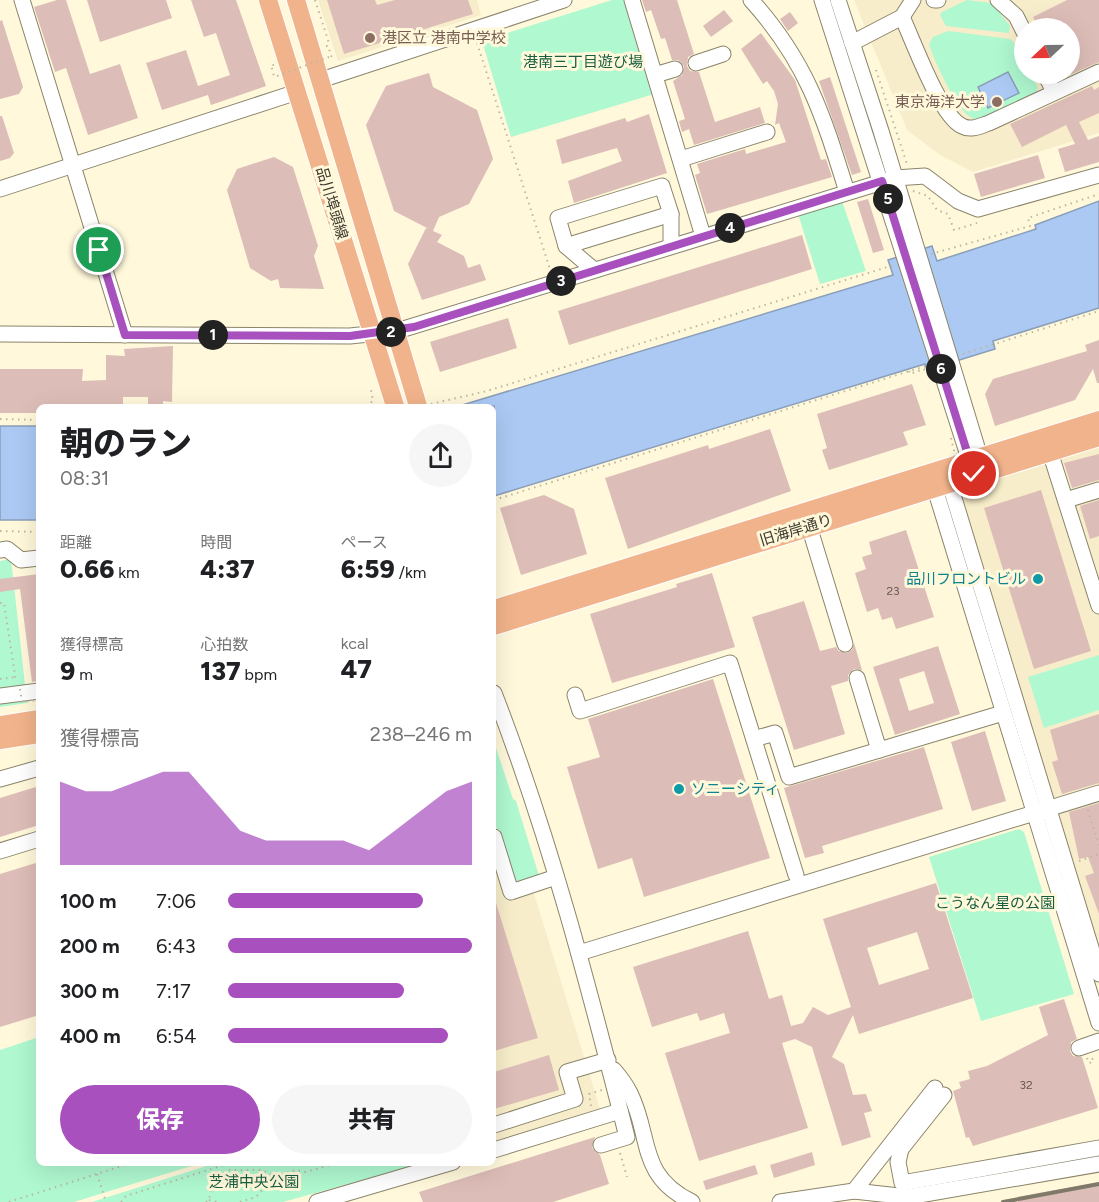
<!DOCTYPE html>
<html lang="ja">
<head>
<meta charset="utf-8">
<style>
	:root { --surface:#fff; --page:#f6f6f6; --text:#202124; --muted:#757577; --accent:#a850be }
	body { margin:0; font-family:Figtree,"Noto Sans JP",sans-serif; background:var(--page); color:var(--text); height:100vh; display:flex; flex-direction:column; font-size:22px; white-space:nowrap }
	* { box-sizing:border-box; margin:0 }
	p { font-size:20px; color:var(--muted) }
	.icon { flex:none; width:33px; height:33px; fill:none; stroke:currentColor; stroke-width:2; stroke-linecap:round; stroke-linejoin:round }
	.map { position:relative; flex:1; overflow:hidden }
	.drawer { position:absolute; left:36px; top:404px; width:460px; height:762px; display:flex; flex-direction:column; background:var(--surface); border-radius:9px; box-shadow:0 6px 24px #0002 }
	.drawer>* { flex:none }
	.needle { width:39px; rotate:248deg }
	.fabs { position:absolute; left:1014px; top:18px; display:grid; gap:12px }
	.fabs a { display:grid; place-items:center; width:66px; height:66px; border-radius:50%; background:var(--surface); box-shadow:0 6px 24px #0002; font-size:30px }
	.pin { position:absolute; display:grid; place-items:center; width:51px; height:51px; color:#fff; margin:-26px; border:3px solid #fff; border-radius:50%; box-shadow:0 2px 6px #0007 }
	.km { position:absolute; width:30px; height:30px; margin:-15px; border-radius:50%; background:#222; color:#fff; font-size:16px; line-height:30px; text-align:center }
	.round { display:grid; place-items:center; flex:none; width:63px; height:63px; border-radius:32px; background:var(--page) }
	.summary { display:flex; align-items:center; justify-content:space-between; height:102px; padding:0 24px }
	h1 { font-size:33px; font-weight:800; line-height:45px }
	.stats { display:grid; grid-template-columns:repeat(3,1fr); gap:9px; height:102px; padding:6px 24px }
	.stats div { display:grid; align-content:center }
	.stats b { font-size:26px; font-weight:800 }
	.stats small { font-size:16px; font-weight:400 }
	.stats p { font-size:16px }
	.chart { height:168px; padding:12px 24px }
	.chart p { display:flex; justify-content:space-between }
	.chart svg { width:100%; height:108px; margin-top:6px; fill:var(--accent); opacity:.7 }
	.button { display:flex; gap:12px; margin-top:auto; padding:12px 24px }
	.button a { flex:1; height:69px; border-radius:36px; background:var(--accent); color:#fff; font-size:24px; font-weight:800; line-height:69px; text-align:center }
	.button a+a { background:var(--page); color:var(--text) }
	ul { padding:0 24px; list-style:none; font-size:20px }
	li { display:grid; grid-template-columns:96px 72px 1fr; align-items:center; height:45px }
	li i { height:15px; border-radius:8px; background:var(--accent) }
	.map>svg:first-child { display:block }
</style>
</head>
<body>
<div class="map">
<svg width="1099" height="1202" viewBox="0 0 1099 1202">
	<rect width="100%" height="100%" fill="#fff8db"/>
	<g fill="#f7edca" fill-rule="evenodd">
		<path d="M318 0H477L481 15 338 61Z"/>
		<path d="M854 0H1099V133L973 172 940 155 907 130ZM1024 28H1070V74H1024Z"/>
		<path d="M1099 446V948L962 507 967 491 971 486Z"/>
		<path d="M494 763 600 1109 494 1145Z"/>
	</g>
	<g fill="#aff8d0">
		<path d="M612 0H632L661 92 511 137 482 41Z"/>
		<path d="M967 0 992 3 1010 26 1009 33 946 26 940 15 942 12Z"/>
		<path d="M948 31 1010 39C1021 47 1024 61 1024 74H1031L1038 88 1036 93C1022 100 990 120 975 119 959 117 934 60 929 44L933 37Z"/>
		<path d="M842 201 866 271 820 284 798 214Z"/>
		<path d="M11 559 27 703 0 707V561Z"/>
		<path d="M1099 655V710L1044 728 1028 677Z"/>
		<path d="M494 742 513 799 516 801 540 879 515 887 494 819Z"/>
		<path d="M1019 829 1024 832 1074 994 981 1021 929 857Z"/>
		<path d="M39 1037V1162L201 1163 74 1202H0V1050Z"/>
		<path d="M216 1163V1162L424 1163 283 1202H92Z"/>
	</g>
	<g fill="#abc9f3" stroke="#8a9eb8" stroke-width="1.5">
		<path d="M1008 72 1019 93 988 108 978 87Z"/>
		<path d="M1099 201V308L993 341 995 349 927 370 925 364 494 496V406H459L893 275 888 260 932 246 937 261 1036 229 1035 225Z"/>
		<rect x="0" y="426" width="39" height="94"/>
	</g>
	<g fill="#ddbdb7" fill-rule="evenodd">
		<path d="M57 0H66L90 74 120 64 138 118 88 135 66 68 55 72 34 7Z"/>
		<path d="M87 0H166L172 18 100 42Z"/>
		<path d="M191 0H236L266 86 211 105 208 95 162 110 146 63 186 50 198 86 230 75 216 33 204 37Z"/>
		<path d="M327 0H375L377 5 395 0H468L473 14 344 54Z"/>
		<path d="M642 0H677L694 54 688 57 687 66 690 71 699 72 715 122 760 107 765 123 694 145 689 129 682 132 679 121 685 119 673 81 682 75 684 66 678 60H672L665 38 661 39 651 10 646 12Z"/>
		<path d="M1067 0H1099V62L1063 78 1061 74H1070V28H1039L1033 17Z"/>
		<path d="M724 10 733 21 711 37 703 26Z"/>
		<path d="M790 12 798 23 788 31 780 19Z"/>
		<path d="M2 20 23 87 19 94 0 99V21Z"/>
		<path d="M761 33 795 80 821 160 826 159 832 177 707 214 695 175 700 173 697 164 745 149 746 154 786 142 779 123 775 125 778 104 774 91 767 81 763 84 741 49Z"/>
		<path d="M429 73 433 87 477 110 493 159 469 204 439 217 433 231 442 235 437 242 464 256 468 268 480 264 486 280 422 300 408 264 426 228 429 229 394 211 366 125 386 86Z"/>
		<path d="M830 77 861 172 852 175 819 81Z"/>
		<path d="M1092 86 1094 90 1099 87V113L1079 122 1088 140 1099 136V162L1065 172 1058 149 1075 144 1066 125 1022 147 1010 124Z"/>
		<path d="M649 114 667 173 574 203 568 181 622 161 617 148 562 164 556 140 625 118 627 122Z"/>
		<path d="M0 116H2L14 153 10 158 0 161Z"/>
		<path d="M1038 155 1045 178 981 197 974 174Z"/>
		<path d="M274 157 293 167 318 246 314 256 324 289 280 288 278 279 271 281 250 268 227 190 237 169Z"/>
		<path d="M868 199 884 250 873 253 857 202Z"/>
		<path d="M802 235 812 269 569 345 558 311Z"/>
		<path d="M508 318 517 348 440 372 430 342Z"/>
		<path d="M1099 340V383H1097L1093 369 1075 400 995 426 985 394 993 379 1087 351 1085 345Z"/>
		<path d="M173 346 172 402 163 401V406H148V397H123V406H39V413H0V369H83L82 381 106 380V355L125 356 124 349Z"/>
		<path d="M912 384 926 425 903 432 908 445 829 470 822 450 827 448 817 414Z"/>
		<path d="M770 429 791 491 628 549 605 478 708 445 709 449Z"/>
		<path d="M1099 454V480L1072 488 1064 463Z"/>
		<path d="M1041 490 1091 651 1034 669 984 508Z"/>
		<path d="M544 495 574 509 587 554 521 575 500 508Z"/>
		<path d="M1099 500V536L1090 539 1080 506Z"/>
		<path d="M906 530 934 617 896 629 892 617 882 620 878 608 867 612 855 573 866 569 862 557 872 554 869 542Z"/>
		<path d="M712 573 735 647 612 683 590 614 677 587 676 584Z"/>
		<path d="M39 574V681L32 682 20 589 0 592V579Z"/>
		<path d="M804 601 820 651 836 647 839 651 847 653 852 650 854 643 862 670 854 669 848 675V681L831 686 845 734 794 750 752 617Z"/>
		<path d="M938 646 960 714 895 735 873 667ZM924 671 934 703 909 711 899 679Z"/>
		<path d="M713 679 770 858 644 897 632 858 598 869 567 767 600 757 588 719Z"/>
		<path d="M1099 714V783L1062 794 1052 762 1058 760 1050 730Z"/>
		<path d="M985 731 1006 801 972 811 951 742Z"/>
		<path d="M924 747 943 809 822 846 824 853 805 858 784 788Z"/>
		<path d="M39 786V825L0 837V798Z"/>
		<path d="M1099 803V914L1085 876 1094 873 1088 857 1079 859 1069 812Z"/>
		<path d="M39 862V1015L0 1027V874Z"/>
		<path d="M936 883 973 998 859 1034 853 1015 832 1057 844 1064 853 1095 866 1094 872 1111 864 1113 871 1137 842 1146 812 1047 795 1039 782 1043 808 1128 699 1161 665 1053 730 1033 724 1013 700 1021 697 1013 652 1027 633 967 748 931 769 999 782 995 791 1026 803 1023 813 1007 828 1015 851 1007 823 919ZM917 932 929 969 879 985 867 948Z"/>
		<path d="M494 903H496L538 1038 494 1051Z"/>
		<path d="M1064 999 1077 1039 1071 1042 1070 1051 1073 1056 1082 1057 1098 1108 973 1146 969 1137 966 1138 953 1091 961 1088 959 1082 970 1079 968 1071 987 1066 1048 1035 1039 1007Z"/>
		<path d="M549 1055 559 1090 494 1109V1072Z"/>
		<path d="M595 1137 592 1148 600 1155 609 1184 553 1202H423L419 1192Z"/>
		<path d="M812 1152 815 1165 774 1178 770 1165Z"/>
		<path d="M755 1165 758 1174 706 1190 703 1181Z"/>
		<path d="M1099 1182V1202H1018L1017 1197Z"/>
	</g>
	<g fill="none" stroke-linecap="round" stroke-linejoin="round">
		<g stroke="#8a846a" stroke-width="17">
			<g id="minor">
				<path d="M22 0 125 335"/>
				<path d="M632 0 703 236"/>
				<path d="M751 0C807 62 823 115 847 192"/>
				<path d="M822 0 973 471"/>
				<path d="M838 0 881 131 983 467"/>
				<path d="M934 0H938"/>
				<path d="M998 0 1016 16 1024 32"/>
				<path d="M902 17C913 40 940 116 962 126 971 131 980 126 989 123L1099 72"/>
				<path d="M852 43 902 17 913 0"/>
				<path d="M696 63 723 54"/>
				<path d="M1045 74 1054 92"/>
				<path d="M655 75 675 69"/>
				<path d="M321 80 564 0"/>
				<path d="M681 159 767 132"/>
				<path d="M0 189 297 92"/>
				<path d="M566 246 671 214"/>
				<path d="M594 270 566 246 558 218 662 186 671 214V246"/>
				<path d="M0 334 350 336 397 331 895 178 925 176 958 201 978 209 1099 175"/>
				<path d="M1050 452 1099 606"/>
				<path d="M947 475 1099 974"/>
				<path d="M932 479 1099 1023"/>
				<path d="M1066 500 1099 490"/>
				<path d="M809 526 845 644"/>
				<path d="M0 550 7 549 21 560 39 558"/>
				<path d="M857 678 879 750"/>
				<path d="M494 693C550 837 589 988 627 1137L601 1145"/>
				<path d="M575 695 580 711 730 663 796 875"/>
				<path d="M0 696 39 691"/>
				<path d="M754 739 775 733 789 777 1003 713"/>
				<path d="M0 779 39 768"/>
				<path d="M494 837 511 892 556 877"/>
				<path d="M0 851 39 839"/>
				<path d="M579 953 1099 793"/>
				<path d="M1079 1048 1099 1041"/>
				<path d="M614 1070C620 1077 626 1085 630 1093 652 1137 637 1175 692 1202"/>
				<path d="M944 1095 901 1149 898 1162 902 1183 1099 1148"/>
				<path d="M494 1125 575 1099 567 1072 608 1060"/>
				<path d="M494 1150 620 1111"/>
				<path d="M854 1191 935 1088"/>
				<path d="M317 1202 453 1162"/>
				<path d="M780 1202 854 1191 908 1197 1099 1164"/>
			</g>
		</g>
		<g stroke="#fff" stroke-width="20">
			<g id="major">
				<path d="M268 0 395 406"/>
				<path d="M296 0 418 406"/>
				<path d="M494 609 1099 420"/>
				<path d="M494 626 1099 437"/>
				<path d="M0 725 39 719"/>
				<path d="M0 740 39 734"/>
			</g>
		</g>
		<g stroke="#bcb7a0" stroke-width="2" stroke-dasharray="1.5 4.5" stroke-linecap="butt">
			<path d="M315 0 329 43"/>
			<path d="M477 43 550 269"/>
			<path d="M326 46H328L332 58"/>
			<path d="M274 65H271L274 76"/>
			<path d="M876 70 907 164"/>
			<path d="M913 191 928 196 937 210 948 214 954 230 977 223"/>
			<path d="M931 254 1030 226 1028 218 1099 194"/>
			<path d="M963 354 1099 311"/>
			<path d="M909 371 910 374 924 369 926 374"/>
			<path d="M431 404 487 391 894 265"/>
			<path d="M366 406 373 401 371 390 373 387"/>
			<path d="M0 419 39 420"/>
			<path d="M494 500 926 366"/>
			<path d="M0 531 39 532"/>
			<path d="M0 603H4L16 682"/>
			<path d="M0 679 15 677"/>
			<path d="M1088 810 1099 845"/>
			<path d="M1079 861 1099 854"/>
			<path d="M1087 1058 1089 1063 1093 1062 1092 1056"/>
			<path d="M591 1106 589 1094 602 1090"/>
			<path d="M620 1153 627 1177"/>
			<path d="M354 1162H362"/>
			<path d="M97 1174 106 1202"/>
			<path d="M209 1200 217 1202"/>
			<path d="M9 1202 134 1162"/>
			<path d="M121 1202 126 1196 233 1162"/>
			<path d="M206 1202 209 1200 213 1181 230 1170H261L275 1176 296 1170 305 1172 342 1162"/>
			<path d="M240 1202 256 1197 275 1176"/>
		</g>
		<use href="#minor" stroke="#fff" stroke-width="15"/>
		<use href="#major" stroke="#f1b38b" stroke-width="18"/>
		<path stroke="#7e7968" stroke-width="4" d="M1003 1202 1099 1184"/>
		<g stroke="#bcb7a0" stroke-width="2" stroke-dasharray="1.5 4.5" stroke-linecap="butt">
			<path d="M277 76 329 57"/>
			<path d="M951 438 965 497"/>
			<path d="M20 689 22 702 39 700"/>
		</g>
	</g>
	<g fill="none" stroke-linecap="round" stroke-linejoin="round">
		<g stroke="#fff" stroke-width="12">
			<path id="route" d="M99 250 125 335 350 336 414 327 882 181 974 474"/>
		</g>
		<use href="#route" stroke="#a850be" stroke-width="8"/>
	</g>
	<g fill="#8d6e63" stroke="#fff8db" stroke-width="2">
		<circle cx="370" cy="38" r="6"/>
		<circle cx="997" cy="102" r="6"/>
	</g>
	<g fill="#0f9aa8" stroke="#fff8db" stroke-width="2">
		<circle cx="1038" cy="579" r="6"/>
		<circle cx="679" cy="789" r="6"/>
	</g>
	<g text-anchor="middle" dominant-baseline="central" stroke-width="6" stroke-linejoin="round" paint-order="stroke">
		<g font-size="12" fill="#655b51">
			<text x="893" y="591">23</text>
			<text x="1026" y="1085">32</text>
		</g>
		<g font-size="15" fill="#785e54" stroke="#fff8db" text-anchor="start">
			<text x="382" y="38">港区立 港南中学校</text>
			<text x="985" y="102" text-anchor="end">東京海洋大学</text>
		</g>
		<g font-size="15" fill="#175e40" stroke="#fff8db">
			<text x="583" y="62">港南三丁目遊び場</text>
			<text x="995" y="903">こうなん星の公園</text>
			<text x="254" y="1182">芝浦中央公園</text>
		</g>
		<g font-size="15" fill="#3d3a2f" stroke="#fff8db">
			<text transform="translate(332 203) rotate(73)">品川埠頭線</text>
			<text transform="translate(796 530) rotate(-17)">旧海岸通り</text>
		</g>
		<g font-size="15" fill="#0d838f" stroke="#fff8db" text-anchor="end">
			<text x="1026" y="579">品川フロントビル</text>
			<text x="691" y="789" text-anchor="start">ソニーシティ</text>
		</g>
	</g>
</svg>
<div class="fabs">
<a><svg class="needle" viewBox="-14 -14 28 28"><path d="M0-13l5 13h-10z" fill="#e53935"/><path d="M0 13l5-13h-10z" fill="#757577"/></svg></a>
</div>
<div class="pin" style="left:99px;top:250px;background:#1e9e55"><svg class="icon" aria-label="arrive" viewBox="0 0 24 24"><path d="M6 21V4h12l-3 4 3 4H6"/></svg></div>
<div class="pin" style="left:974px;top:474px;background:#d93025"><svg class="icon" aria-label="check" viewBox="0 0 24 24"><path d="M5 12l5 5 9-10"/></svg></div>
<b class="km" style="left:213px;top:335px">1</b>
<b class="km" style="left:391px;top:332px">2</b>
<b class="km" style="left:561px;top:281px">3</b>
<b class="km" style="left:730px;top:228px">4</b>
<b class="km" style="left:888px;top:199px">5</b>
<b class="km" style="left:941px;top:369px">6</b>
<section class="drawer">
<div class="summary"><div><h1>朝のラン</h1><p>08:31</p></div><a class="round"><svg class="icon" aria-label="share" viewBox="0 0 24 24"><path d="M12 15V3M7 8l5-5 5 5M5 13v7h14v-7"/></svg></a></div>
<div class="stats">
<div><p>距離</p><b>0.66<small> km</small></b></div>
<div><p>時間</p><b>4:37</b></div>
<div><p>ペース</p><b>6:59<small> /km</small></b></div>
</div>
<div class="stats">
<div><p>獲得標高</p><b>9<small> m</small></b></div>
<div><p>心拍数</p><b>137<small> bpm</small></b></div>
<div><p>kcal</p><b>47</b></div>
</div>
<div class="chart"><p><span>獲得標高</span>238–246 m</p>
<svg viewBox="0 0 160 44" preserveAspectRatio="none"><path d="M0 44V10L10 14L20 14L30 10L40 6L50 6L60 18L70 30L80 34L90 34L100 34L110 34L120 38L130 30L140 22L150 14L160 10V44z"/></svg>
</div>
<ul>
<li><b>100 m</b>7:06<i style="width:80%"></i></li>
<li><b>200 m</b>6:43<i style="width:100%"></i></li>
<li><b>300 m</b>7:17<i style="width:72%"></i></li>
<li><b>400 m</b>6:54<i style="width:90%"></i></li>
</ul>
<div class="button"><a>保存</a><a>共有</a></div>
</section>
</div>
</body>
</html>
